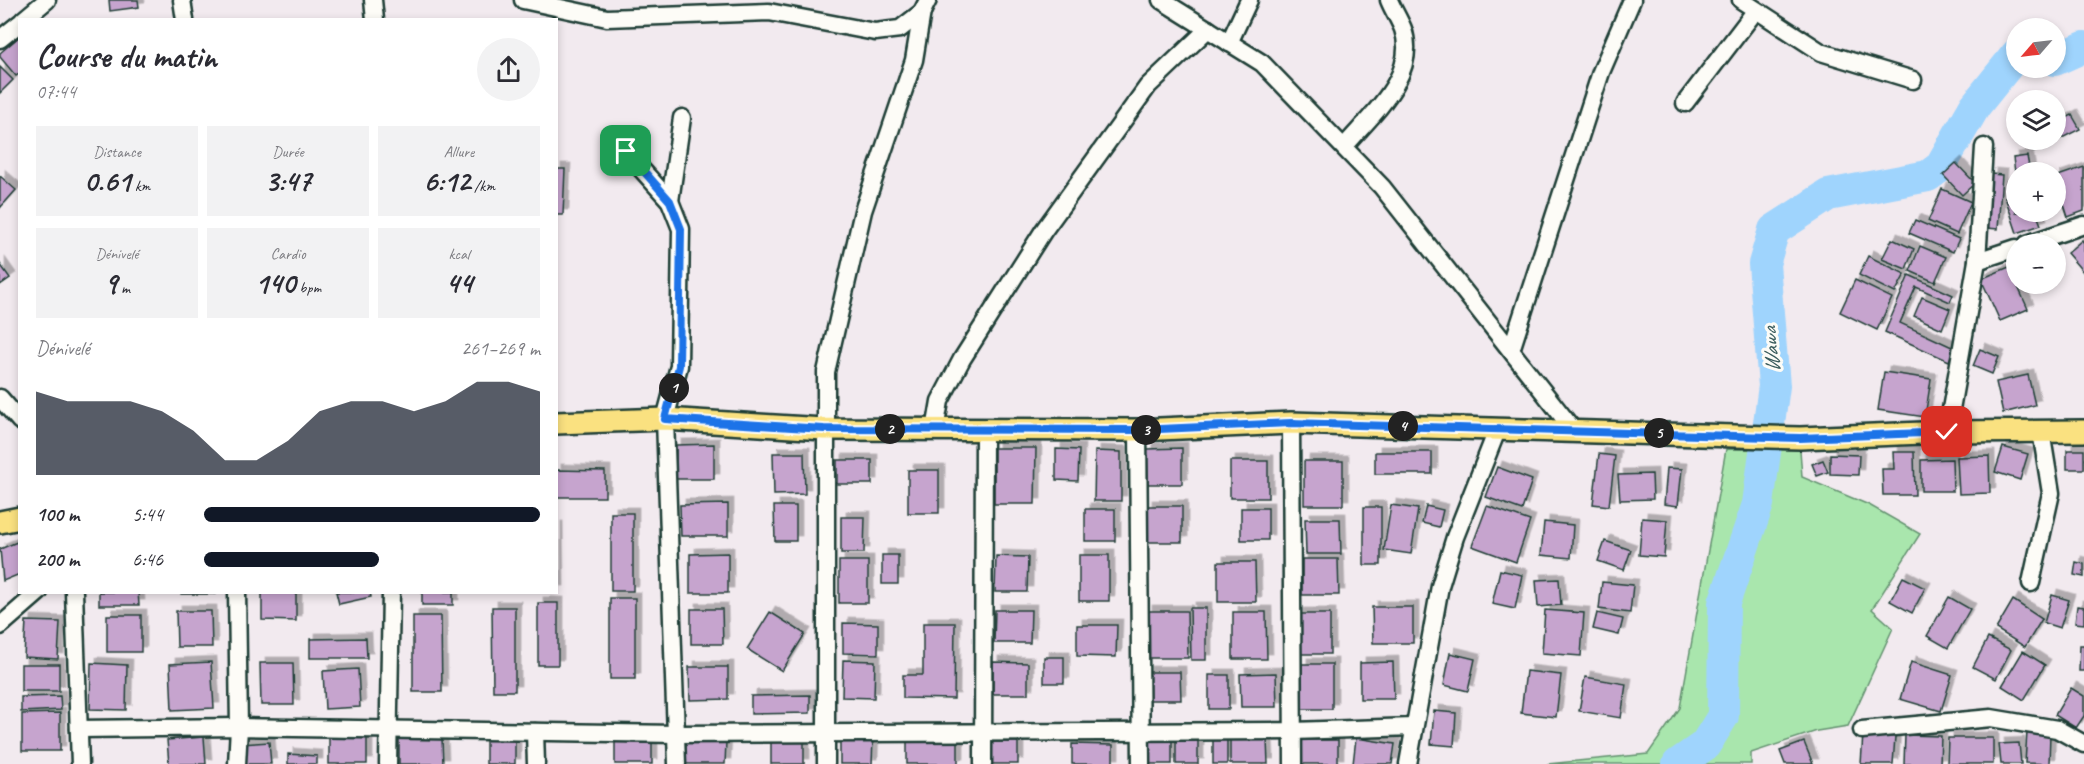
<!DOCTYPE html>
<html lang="fr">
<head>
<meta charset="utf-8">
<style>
	:root { --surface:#fff; --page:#f2f2f3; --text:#2b2b33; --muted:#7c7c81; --accent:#111827 }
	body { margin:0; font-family:Caveat,sans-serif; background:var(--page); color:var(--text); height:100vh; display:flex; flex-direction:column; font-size:22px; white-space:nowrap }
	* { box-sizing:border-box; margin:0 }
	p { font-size:20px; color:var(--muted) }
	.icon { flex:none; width:33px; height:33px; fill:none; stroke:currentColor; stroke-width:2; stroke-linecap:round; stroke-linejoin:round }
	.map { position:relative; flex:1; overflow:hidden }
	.panel { position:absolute; left:18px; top:18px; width:540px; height:576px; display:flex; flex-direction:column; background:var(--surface); border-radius:0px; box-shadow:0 3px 9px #0003 }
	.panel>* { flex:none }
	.needle { width:39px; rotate:242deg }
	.fabs { position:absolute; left:2006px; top:18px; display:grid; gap:12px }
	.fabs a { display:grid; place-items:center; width:60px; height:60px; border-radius:50%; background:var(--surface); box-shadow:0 3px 9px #0003; font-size:30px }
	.pin { position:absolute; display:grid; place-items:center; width:51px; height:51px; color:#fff; margin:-26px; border-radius:12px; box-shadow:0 3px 9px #0006 }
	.km { position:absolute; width:30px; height:30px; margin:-15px; border-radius:50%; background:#222; color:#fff; font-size:16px; line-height:30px; text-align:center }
	.round { display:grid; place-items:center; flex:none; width:63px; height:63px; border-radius:32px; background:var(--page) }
	.head { display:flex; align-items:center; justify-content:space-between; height:102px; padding:0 18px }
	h1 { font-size:33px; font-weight:600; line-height:45px }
	.figures { display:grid; grid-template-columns:repeat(3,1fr); gap:9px; height:102px; padding:6px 18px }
	.figures div { display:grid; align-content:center; border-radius:0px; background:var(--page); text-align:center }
	.figures b { font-size:30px; font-weight:600 }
	.figures small { font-size:16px; font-weight:400 }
	.figures p { font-size:16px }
	.chart { height:168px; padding:12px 18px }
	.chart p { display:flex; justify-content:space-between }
	.chart svg { width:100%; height:108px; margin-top:6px; fill:var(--accent); opacity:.7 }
	ul { padding:0 18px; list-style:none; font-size:20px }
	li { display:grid; grid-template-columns:96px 72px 1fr; align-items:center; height:45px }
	li i { height:15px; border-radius:8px; background:var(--accent) }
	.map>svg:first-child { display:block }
</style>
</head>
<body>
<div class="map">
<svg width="2084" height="764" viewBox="0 0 2084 764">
	<defs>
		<filter id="shadow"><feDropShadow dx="5.5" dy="-5.5" stdDeviation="0" flood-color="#0004"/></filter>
	</defs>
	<rect width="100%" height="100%" fill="#f2eaef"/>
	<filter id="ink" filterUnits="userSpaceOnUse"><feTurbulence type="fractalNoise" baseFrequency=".0167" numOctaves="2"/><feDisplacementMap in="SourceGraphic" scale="12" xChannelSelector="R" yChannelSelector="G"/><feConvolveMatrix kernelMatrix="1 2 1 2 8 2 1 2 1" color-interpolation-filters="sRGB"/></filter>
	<g filter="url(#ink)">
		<path fill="#a9e6ad" stroke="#649270" stroke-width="1.5" d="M1726 449 1800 450 1802 477 1869 505 1920 534 1872 609 1893 628 1848 726 1817 731 1751 753V764H1547L1648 754 1680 708Z"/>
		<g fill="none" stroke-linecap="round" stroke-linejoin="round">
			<g stroke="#9fd4fd" stroke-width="32">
				<path d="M2055 60 2084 47"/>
				<path d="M1678 764 1705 745 1723 716 1724 603 1758 504 1774 386 1764 264 1774 230 1828 195 1928 176 1940 167 1975 106 2016 55"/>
			</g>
		</g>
		<g fill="#c6a4ce" stroke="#1f3d34" stroke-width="1.5" filter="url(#shadow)">
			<path d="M109 0H138L139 7 110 11Z"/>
			<path d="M20 36V73L16 76 0 57V53Z"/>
			<path d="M0 67 13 80 0 93Z"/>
			<path d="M2072 115 2080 129 2034 152 2027 140H2055V124Z"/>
			<path d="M2027 156 2030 172H2016V179L2013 158Z"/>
			<path d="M1956 163 1975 183 1962 195 1943 175Z"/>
			<path d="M2084 167V211L2068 217 2055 177Z"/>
			<path d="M556 169H565L563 215H556Z"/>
			<path d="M1991 174 2002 175 1998 229 1987 228Z"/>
			<path d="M0 176 16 190 0 208Z"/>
			<path d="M1942 189 1971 202 1957 234 1928 221Z"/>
			<path d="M2016 193V212H2036L2041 225 2017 233 2005 197Z"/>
			<path d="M1915 220 1959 239 1953 252 1909 233Z"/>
			<path d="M1892 239 1914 249 1906 269 1882 259Z"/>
			<path d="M2082 240 2084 243V273L2067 253Z"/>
			<path d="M1920 246 1946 257 1935 282 1910 271Z"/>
			<path d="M1868 256 1905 274 1895 293 1859 275Z"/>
			<path d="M0 264 10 278 0 285Z"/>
			<path d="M2009 267 2028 309 2000 321 1981 279Z"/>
			<path d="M1909 275 1953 295 1950 302 1916 287 1900 323 1954 348 1949 361 1885 332Z"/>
			<path d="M1855 280 1892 298 1877 330 1840 312Z"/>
			<path d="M1922 297 1950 309 1942 329 1914 316Z"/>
			<path d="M1980 349 1999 357 1992 374 1973 366Z"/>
			<path d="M1884 372 1931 379 1925 417 1878 410Z"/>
			<path d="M2028 375 2035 405 2003 413 1996 382Z"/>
			<path d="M714 444V479H676V445Z"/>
			<path d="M2003 447 2028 454 2020 480 1995 472Z"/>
			<path d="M994 448H1036L1035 504H994Z"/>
			<path d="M1182 448V484H1148L1147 449Z"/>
			<path d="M1056 449 1079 450 1078 481 1056 480Z"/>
			<rect x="2067" y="450" width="17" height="19"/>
			<path d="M1095 451 1121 452V501H1094Z"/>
			<rect x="1375" y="452" width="57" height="22"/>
			<path d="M1893 452H1914L1915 495H1883L1882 469H1894Z"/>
			<path d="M773 453H804L805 494 774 495Z"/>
			<path d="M1599 454 1615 456 1609 506 1593 504Z"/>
			<path d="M1830 454 1859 455 1858 475 1830 474Z"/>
			<path d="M1989 456 1990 493 1959 494 1957 457Z"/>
			<path d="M1952 459 1953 491H1921V460Z"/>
			<rect x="837" y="460" width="35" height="24"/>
			<path d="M1823 460 1828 472 1817 476 1812 464Z"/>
			<rect x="1230" y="461" width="38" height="37"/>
			<rect x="1304" y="461" width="39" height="44"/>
			<path d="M1497 467 1532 480 1522 510 1486 497Z"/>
			<path d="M1667 468 1682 469 1678 506 1664 504Z"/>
			<path d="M556 470 605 471V497H556Z"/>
			<rect x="908" y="470" width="31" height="43"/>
			<path d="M1652 474 1653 499 1620 500 1618 475Z"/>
			<path d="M728 504V536H681L680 505Z"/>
			<path d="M1391 505 1418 509 1411 554 1384 550Z"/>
			<path d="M774 506H796V541H775Z"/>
			<rect x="1147" y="506" width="35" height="36"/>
			<path d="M1426 506 1443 510 1439 527 1422 523Z"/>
			<path d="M1487 506 1530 521 1516 562 1472 546Z"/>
			<rect x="1364" y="507" width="17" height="58"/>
			<rect x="1241" y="508" width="27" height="32"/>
			<rect x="1085" y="509" width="30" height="32"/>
			<rect x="611" y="513" width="22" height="78"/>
			<path d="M841 517H865L864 553H841Z"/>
			<path d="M1642 518 1667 520 1664 557 1639 555Z"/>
			<path d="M1305 519H1340L1341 554H1306Z"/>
			<path d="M1544 522 1573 525 1571 558 1541 555Z"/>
			<path d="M556 527H557L558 591H556Z"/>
			<path d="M1605 541 1631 550 1624 570 1598 561Z"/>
			<path d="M17 542 20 549V574L3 581 0 549Z"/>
			<path d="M728 553V593H690V554Z"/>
			<rect x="882" y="555" width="16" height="29"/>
			<rect x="1079" y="555" width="30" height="46"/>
			<path d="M996 556 1028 557 1027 592H995Z"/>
			<path d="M1302 559H1338L1339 595H1302Z"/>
			<rect x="839" y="561" width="29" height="42"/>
			<path d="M1218 562H1255L1256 602H1218Z"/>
			<path d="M2076 562 2084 564V577L2074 575Z"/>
			<path d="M1500 570 1522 575 1515 609 1492 604Z"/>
			<path d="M1903 577 1925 588 1912 613 1890 601Z"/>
			<path d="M1559 579 1561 605 1538 607 1536 580Z"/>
			<path d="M1602 582 1633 585 1630 613 1599 609Z"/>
			<path d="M99 592H138L139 605H99Z"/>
			<rect x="181" y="592" width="34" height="2"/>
			<path d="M262 592H296V621L262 620Z"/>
			<path d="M336 592H370L371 597 339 604Z"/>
			<rect x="422" y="592" width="31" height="13"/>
			<path d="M2052 595 2069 600 2060 628 2044 623Z"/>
			<path d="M1949 597 1970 609 1948 648 1927 636Z"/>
			<rect x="610" y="598" width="25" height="81"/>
			<path d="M2013 600 2042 619 2025 647 1996 629Z"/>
			<rect x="538" y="603" width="20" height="62"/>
			<path d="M2077 606 2084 607V624L2075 623Z"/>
			<path d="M492 607H515V691H493Z"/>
			<path d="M1372 607H1413V643H1373Z"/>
			<path d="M1190 608H1206V660H1191Z"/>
			<path d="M691 609H722L723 644H691Z"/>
			<path d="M995 610H1031L1030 643H994Z"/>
			<path d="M1545 610 1584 613 1581 656 1542 653Z"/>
			<path d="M176 611H211L212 647H177Z"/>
			<path d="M1147 611H1187L1188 658H1147Z"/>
			<path d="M770 612 805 634 782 671 747 649Z"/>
			<path d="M1233 612H1266L1267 659H1233Z"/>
			<path d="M1597 613 1623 619 1619 635 1593 629Z"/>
			<rect x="1298" y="614" width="32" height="40"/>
			<rect x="107" y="615" width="34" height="37"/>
			<path d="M413 616H441L442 692H413Z"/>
			<path d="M26 621 60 622 58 659 24 657Z"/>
			<path d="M843 623 878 624V654L843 653Z"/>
			<path d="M923 623H955L954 699 903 698V675H923Z"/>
			<path d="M1077 625H1117L1116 657 1077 656Z"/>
			<path d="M366 638 367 658H310V639Z"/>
			<path d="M1988 638 2011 650 1996 679 1973 667Z"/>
			<path d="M2080 645H2084V671H2079Z"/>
			<path d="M2023 651 2045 665 2024 700 2002 686Z"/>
			<path d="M1450 653 1475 659 1468 691 1444 685Z"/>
			<rect x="1044" y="657" width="20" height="26"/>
			<path d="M843 660 875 661 874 698 842 697Z"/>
			<path d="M211 662 214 708 172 710 170 664Z"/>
			<path d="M993 662 1028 663V694H993Z"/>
			<path d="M1393 662 1394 699H1360V663Z"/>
			<path d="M1911 662 1952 675 1941 711 1900 699Z"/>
			<path d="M91 663 127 665 126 710 90 709Z"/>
			<path d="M260 663H293L294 705H261Z"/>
			<rect x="21" y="664" width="38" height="27"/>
			<rect x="1302" y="664" width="30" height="45"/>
			<path d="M689 667H728V699L690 700Z"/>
			<path d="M358 669 360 707 325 709 323 671Z"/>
			<path d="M1526 671 1561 675 1556 717 1521 713Z"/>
			<path d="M1146 672H1180L1181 700H1146Z"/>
			<path d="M1276 673 1277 707H1241L1240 674Z"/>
			<rect x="1209" y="675" width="20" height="34"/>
			<path d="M1585 677 1626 684 1621 718 1579 711Z"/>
			<path d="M2071 688 2084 696V716L2076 728 2055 715Z"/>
			<path d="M810 695V713L751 714V696Z"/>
			<path d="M60 696 61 710 21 712V697Z"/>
			<path d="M1434 711 1456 713 1454 746 1431 744Z"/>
			<path d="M60 713V751H22V714Z"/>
			<path d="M2027 732 2050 734 2049 764 2025 763Z"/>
			<path d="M1863 734 1895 737 1893 764H1861Z"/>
			<rect x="329" y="735" width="38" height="29"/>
			<path d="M1905 735 1941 736 1940 764H1904Z"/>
			<rect x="1213" y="736" width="14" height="28"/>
			<path d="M204 737 206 764H169L167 740Z"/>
			<rect x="615" y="738" width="37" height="26"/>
			<path d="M1356 738 1395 744 1392 764H1353Z"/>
			<path d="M1948 738H1993V764H1947Z"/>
			<path d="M399 739H442L443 764H399Z"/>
			<path d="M840 739H873L872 764H840Z"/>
			<rect x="1176" y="739" width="22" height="25"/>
			<path d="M1230 739H1267L1268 764H1230Z"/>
			<rect x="486" y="740" width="29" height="24"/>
			<path d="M771 740 804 741V764H771Z"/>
			<rect x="1299" y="740" width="39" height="24"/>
			<path d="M907 741 958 742V764H907Z"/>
			<rect x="1148" y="741" width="24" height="23"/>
			<path d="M269 742 271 764H243L241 744Z"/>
			<path d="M686 742H726L725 764H685Z"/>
			<rect x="991" y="742" width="27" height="22"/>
			<path d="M1804 742 1813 764H1785L1780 751Z"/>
			<path d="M2019 743 2021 764H2001L1999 744Z"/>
			<path d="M1072 744 1113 745V764H1072Z"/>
			<path d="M288 754 317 756V764H288Z"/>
		</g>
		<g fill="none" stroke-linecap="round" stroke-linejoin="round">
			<g stroke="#1f3d34" stroke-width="21">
				<g id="minor">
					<path d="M182 0 185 20"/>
					<path d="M373 0 375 20"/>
					<path d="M523 0 607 18 769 12 875 32 900 29 922 12 928 0"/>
					<path d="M1161 0 1262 63 1382 187 1575 432"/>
					<path d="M1741 0 1821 52 1913 80"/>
					<path d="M23 20 47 0"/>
					<path d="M0 39 20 23"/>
					<path d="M1229 43 1249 0"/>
					<path d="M1685 103 1756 10"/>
					<path d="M1344 147C1370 116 1419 76 1403 29 1399 19 1393 10 1389 0"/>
					<path d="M625 151 670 201 681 229 679 366 665 419 677 764"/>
					<path d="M670 201 682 118"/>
					<path d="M2027 244 2084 225"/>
					<path d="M1977 261 2016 248"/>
					<path d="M1511 350 1601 72 1632 0"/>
					<path d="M0 398 20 421"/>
					<path d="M1291 423 1293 764"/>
					<path d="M935 430 940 401 962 359 1044 230 1148 86 1208 29"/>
					<path d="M1138 430 1141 764"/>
					<path d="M1947 432 1977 261 1984 147"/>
					<path d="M2031 583 2051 493 2041 431"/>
					<path d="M74 592 80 764"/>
					<path d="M0 626 39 592"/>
					<path d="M79 729 239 727 677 734 1293 731 1413 727"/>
					<path d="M1862 730 1991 718 2057 729 2084 744"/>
					<path d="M535 732 536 764"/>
					<path d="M237 764 239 727 237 592"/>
					<path d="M388 764 391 592"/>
					<path d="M826 764V372L863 211 914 60 922 12"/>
					<path d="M983 764 984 430"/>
					<path d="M1408 764 1440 586 1455 537 1498 428"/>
				</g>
			</g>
			<g stroke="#1f3d34" stroke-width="26">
				<g id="major">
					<path d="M556 423 665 419 824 429 1138 430 1291 423 1800 438 1947 432 2084 431"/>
					<path d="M0 522 20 518"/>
				</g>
			</g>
			<use href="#minor" stroke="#fdfcf7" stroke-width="16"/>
			<use href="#major" stroke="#fae180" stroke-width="21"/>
		</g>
	</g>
	<g fill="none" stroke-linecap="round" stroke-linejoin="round" filter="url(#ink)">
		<g stroke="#fff" stroke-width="12">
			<path id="route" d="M626 151 670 201 681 229 679 366 665 419 824 429 1138 430 1291 423 1800 438 1947 432"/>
		</g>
		<use href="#route" stroke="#1a73e8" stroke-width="8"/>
	</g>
	<g text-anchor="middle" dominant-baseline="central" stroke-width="6" stroke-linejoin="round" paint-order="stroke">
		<g font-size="22" font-style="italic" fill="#395b5c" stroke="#fdfcf7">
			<text transform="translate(1771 350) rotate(-95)">Wawa</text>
		</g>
	</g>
</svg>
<div class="fabs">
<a><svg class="needle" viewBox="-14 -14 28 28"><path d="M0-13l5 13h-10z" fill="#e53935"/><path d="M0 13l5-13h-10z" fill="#7c7c81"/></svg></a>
<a><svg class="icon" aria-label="layers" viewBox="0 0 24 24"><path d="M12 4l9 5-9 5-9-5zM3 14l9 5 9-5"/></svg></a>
<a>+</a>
<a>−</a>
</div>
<div class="pin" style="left:626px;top:151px;background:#1e9e55"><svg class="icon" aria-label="arrive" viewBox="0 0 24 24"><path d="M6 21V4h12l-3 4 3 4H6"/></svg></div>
<div class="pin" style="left:1947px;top:432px;background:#d93025"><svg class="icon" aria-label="check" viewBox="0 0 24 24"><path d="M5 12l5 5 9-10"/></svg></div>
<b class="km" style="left:674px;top:388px">1</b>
<b class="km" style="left:890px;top:429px">2</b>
<b class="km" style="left:1146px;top:430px">3</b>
<b class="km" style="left:1403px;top:426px">4</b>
<b class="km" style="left:1659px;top:433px">5</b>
<section class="panel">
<div class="head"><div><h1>Course du matin</h1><p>07:44</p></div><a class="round"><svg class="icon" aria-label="share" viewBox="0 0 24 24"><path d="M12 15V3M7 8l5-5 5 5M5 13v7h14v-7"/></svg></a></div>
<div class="figures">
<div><p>Distance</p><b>0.61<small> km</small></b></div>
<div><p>Durée</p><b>3:47</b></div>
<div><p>Allure</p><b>6:12<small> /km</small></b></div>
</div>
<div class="figures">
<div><p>Dénivelé</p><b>9<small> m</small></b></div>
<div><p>Cardio</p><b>140<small> bpm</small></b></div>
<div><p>kcal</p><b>44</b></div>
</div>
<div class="chart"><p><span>Dénivelé</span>261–269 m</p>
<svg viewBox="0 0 160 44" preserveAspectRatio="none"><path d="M0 44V10L10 14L20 14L30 14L40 18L50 26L60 38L70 38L80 30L90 18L100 14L110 14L120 18L130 14L140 6L150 6L160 10V44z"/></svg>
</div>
<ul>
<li><b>100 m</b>5:44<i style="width:100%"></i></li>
<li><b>200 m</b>6:46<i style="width:52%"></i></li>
</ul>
</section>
</div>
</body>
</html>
